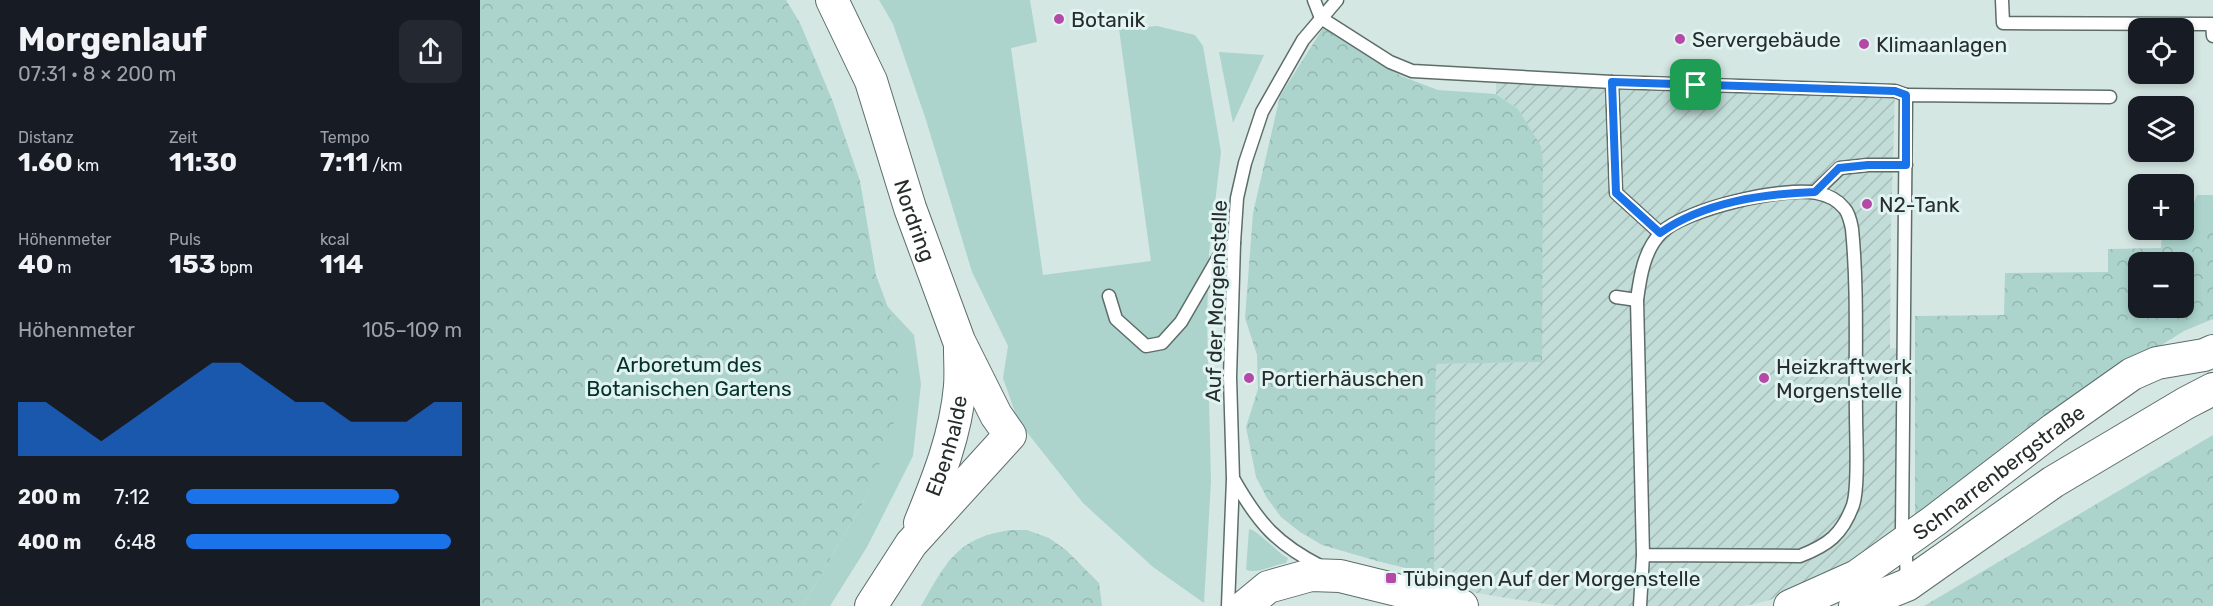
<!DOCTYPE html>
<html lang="de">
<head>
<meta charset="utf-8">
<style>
	:root { --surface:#171b24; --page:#242831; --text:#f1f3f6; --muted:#9ea1a6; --accent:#1a73e8 }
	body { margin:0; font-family:Rubik,sans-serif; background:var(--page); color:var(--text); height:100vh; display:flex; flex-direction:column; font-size:22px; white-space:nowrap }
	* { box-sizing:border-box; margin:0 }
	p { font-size:20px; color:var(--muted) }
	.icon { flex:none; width:33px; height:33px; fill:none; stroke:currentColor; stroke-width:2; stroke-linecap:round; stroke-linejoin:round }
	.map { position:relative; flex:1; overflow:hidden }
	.drawer { display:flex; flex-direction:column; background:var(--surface); width:480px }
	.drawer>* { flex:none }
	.controls { position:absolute; left:1648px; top:18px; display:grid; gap:12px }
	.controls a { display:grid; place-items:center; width:66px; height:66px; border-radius:12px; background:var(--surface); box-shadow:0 3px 9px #0003; font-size:30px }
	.pin { position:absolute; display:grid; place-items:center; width:51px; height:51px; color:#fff; margin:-26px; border-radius:12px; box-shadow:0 3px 9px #0006 }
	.round { display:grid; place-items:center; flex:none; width:63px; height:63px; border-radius:12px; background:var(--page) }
	.summary { display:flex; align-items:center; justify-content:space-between; height:102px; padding:0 18px }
	h1 { font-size:33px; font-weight:700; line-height:45px }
	.metrics { display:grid; grid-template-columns:repeat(3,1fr); gap:9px; height:102px; padding:6px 18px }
	.metrics div { display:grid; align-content:center }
	.metrics b { font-size:26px; font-weight:700 }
	.metrics small { font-size:16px; font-weight:400 }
	.metrics p { font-size:16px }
	.chart { height:168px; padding:12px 18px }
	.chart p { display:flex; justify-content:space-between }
	.chart svg { width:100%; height:108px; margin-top:6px; fill:var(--accent); opacity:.7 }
	ul { padding:0 18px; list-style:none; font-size:20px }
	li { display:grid; grid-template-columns:96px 72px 1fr; align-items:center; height:45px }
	li i { height:15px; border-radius:8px; background:var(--accent) }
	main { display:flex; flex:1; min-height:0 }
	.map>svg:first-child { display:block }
</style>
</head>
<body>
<main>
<section class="drawer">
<div class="summary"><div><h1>Morgenlauf</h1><p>07:31 · 8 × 200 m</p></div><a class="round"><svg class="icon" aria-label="share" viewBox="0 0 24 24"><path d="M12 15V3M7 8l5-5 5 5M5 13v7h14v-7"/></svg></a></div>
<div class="metrics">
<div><p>Distanz</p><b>1.60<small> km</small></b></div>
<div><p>Zeit</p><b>11:30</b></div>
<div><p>Tempo</p><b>7:11<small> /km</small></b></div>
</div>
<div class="metrics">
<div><p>Höhenmeter</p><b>40<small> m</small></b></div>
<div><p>Puls</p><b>153<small> bpm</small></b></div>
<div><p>kcal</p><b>114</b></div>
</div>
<div class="chart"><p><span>Höhenmeter</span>105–109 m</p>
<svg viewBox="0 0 160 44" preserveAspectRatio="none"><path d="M0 44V22L10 22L20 30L30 38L40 30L50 22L60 14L70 6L80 6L90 14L100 22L110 22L120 30L130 30L140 30L150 22L160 22V44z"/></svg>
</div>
<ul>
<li><b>200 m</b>7:12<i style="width:77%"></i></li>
<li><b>400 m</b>6:48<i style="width:96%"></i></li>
</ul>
</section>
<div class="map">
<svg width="1733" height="606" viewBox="0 0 1733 606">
	<defs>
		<pattern id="industrial-furrows" width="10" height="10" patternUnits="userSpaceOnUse" patternTransform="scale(1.5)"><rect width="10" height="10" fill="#c2ddd8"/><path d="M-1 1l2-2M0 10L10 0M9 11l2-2" fill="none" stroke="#a7beba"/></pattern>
		<pattern id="forest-crowns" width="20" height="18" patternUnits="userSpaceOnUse" patternTransform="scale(1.5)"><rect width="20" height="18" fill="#acd4cd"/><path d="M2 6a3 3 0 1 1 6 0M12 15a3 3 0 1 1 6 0" fill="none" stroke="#94b6b0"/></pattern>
	</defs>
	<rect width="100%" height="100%" fill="#d5e7e3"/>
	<path fill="url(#industrial-furrows)" d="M1016 77 1415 91 1411 227 1410 348 1424 349 1422 530 1392 553 1340 580 1287 601 1265 606H1078L996 593 961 584 954 575 956 364 1062 362V279L1038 109 1016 94Z"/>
	<g fill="#acd4cd">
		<path d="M399 0H550L557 42 531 48 563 275 671 261 639 29 677 26 715 35 723 46 741 152 729 254 727 318 731 481 724 603 673 567 603 503 538 421 523 378 528 346 492 272 446 120 413 24Z"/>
		<path d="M739 52 784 55 753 123Z"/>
		<path d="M1717 195H1733V233H1702Z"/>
		<path d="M407 306 434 335 441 384 433 456 387 547 350 606H323L389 492 416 329Z"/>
		<path d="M769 529C778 530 796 552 808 558L806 563C793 565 778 574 766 570Z"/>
	</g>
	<g fill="url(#forest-crowns)" fill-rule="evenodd">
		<path d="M0 0H306L320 23 353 102 380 181 396 275 416 329 424 377 412 430 389 492 323 606H0Z"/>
		<path d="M843 28 921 76 958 90 1016 94 1038 109 1061 146 1063 161 1062 362 956 364 954 575 897 561 842 545 820 532 801 517 787 498 776 477 766 427 778 389 777 355 765 318 773 213 800 96Z"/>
		<path d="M1682 233H1733V319L1704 331 1540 433 1435 516V316L1524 315 1525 273 1628 272V249L1681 248ZM1659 262H1704V308H1659Z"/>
		<path d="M1733 435V606H1444Z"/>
		<path d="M530 530H547L569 538 586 550 619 583 622 606H441C466 563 476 538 530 530Z"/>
	</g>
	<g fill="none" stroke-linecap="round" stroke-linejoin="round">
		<g stroke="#5d6d6a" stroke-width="15">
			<g id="service">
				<path d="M834 0 841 18 910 62 932 71 1132 82 1415 91 1426 95"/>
				<path d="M1522 0 1523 23 1732 24 1733 36"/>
				<path d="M1132 82 1136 193 1180 233"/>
				<path d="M1335 192 1360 168 1388 165H1426"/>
				<path d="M629 296 636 319 666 346 682 343 701 322 738 258 754 243"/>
				<path d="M1136 297 1157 300"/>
				<path d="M754 480C779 524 797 544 842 567"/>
				<path d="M1427 583 1426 557 1422 530 1426 95 1630 97"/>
				<path d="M748 606 753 479 750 377 754 243 757 198 765 163 782 112 823 40 857 0"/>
				<path d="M1160 606 1163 555 1320 556C1348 545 1362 535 1373 505 1379 487 1376 436 1376 415 1375 353 1378 290 1372 229 1371 223 1368 212 1364 208 1357 199 1347 195 1337 193 1304 186 1205 209 1181 233 1164 250 1160 277 1157 300L1163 555"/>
			</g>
		</g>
		<g stroke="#5d6d6a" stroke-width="34">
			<g id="tertiary">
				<path id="s1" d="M352 0 391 81 430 208 479 341 516 415 530 435 431 544 391 606"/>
				<path id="s2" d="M440 523C458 479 476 434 480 386 481 374 480 361 480 349"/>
				<path d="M765 606 788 587 831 575 860 576 982 606"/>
				<path id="s3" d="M1310 606 1377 576 1454 521 1574 429 1652 374 1677 363 1724 355 1733 351"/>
				<path d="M1375 606 1427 585 1573 482 1706 403 1733 389"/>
			</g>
		</g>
		<use href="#service" stroke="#fff" stroke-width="12"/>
		<use href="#tertiary" stroke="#fff" stroke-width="32"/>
	</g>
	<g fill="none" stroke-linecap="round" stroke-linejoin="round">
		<g stroke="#fff" stroke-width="12">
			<path id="route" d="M1132 82 1415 91 1426 95V165H1388L1359 168 1335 192C1282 194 1224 202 1180 233L1136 193Z"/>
		</g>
		<use href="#route" stroke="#1a73e8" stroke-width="8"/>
	</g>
	<g fill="#b649a8" stroke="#e2f4f1" stroke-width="2">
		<circle cx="579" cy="19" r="6"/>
		<circle cx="1200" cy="39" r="6"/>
		<circle cx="1384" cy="44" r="6"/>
		<circle cx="1387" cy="204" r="6"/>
		<circle cx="769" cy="378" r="6"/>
		<circle cx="1284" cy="378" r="6"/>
		<rect x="905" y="572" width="12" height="12" rx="3"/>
	</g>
	<g text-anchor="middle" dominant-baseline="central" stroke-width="6" stroke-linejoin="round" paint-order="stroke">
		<g font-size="21" fill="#262d2c" stroke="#e2f4f1" text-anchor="start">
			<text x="591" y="19">Botanik</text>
			<text x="1212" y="39">Servergebäude</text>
			<text x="1396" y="44">Klimaanlagen</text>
			<text x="1399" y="204">N2-Tank</text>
			<text x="1296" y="366">Heizkraftwerk<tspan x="1296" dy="24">Morgenstelle</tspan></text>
			<text x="781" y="378">Portierhäuschen</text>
			<text x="923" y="578">Tübingen Auf der Morgenstelle</text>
		</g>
		<g font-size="21" fill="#262d2c" stroke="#e2f4f1">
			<text stroke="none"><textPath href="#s1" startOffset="236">Nordring</textPath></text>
			<text transform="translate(736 301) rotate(-88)">Auf der Morgenstelle</text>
			<text stroke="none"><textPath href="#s2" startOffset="82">Ebenhalde</textPath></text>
			<text stroke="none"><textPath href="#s3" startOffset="249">Schnarrenbergstraße</textPath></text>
		</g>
		<g font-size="21" fill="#05312c" stroke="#e2f4f1">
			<text x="209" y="364">Arboretum des<tspan x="209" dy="24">Botanischen Gartens</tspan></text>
		</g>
	</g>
</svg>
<div class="controls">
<a><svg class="icon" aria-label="locate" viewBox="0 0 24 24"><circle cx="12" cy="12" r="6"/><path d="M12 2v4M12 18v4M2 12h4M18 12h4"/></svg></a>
<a><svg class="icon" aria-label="layers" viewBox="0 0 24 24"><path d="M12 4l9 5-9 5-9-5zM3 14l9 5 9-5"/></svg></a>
<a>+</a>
<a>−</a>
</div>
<div class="pin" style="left:1216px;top:85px;background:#1e9e55"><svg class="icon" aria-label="arrive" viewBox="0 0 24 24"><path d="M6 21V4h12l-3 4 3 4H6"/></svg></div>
</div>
</main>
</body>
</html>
